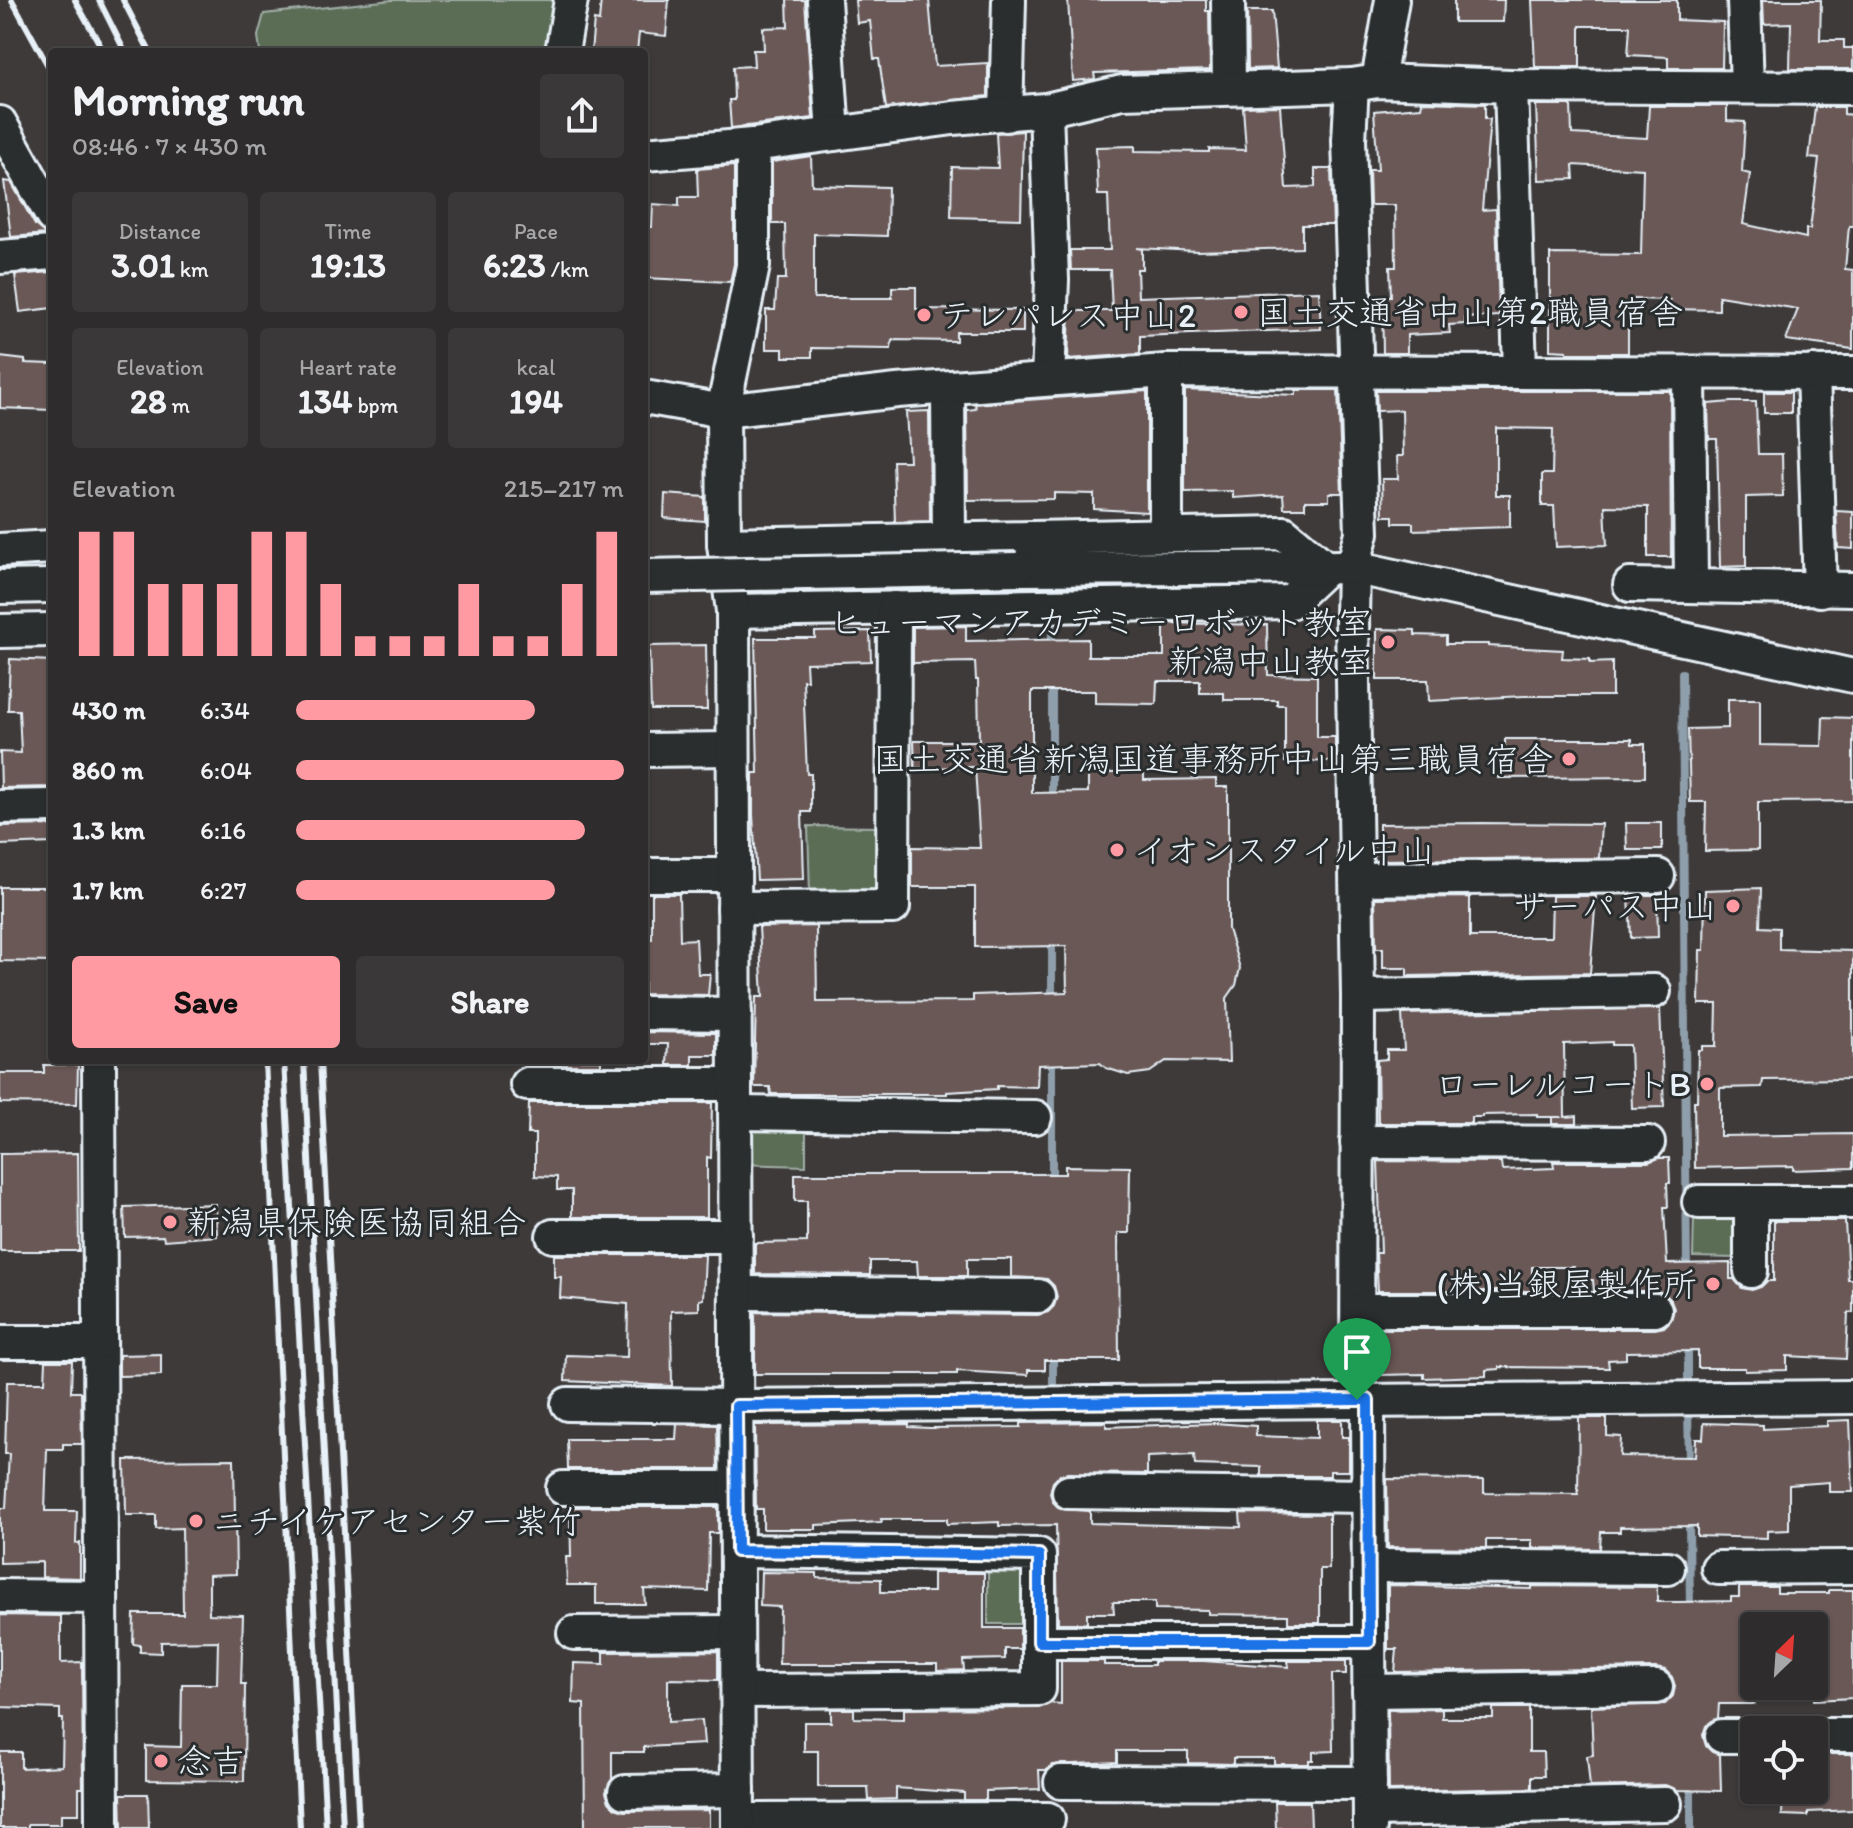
<!DOCTYPE html>
<html lang="en">
<head>
<meta charset="utf-8">
<style>
	:root { --surface:#2e2c2c; --page:#3a3838; --text:#f1f3f6; --muted:#a7a7a9; --line:#494848; --accent:#ff9aa2 }
	body { margin:0; font-family:Itim,"Klee One",sans-serif; background:var(--page); color:var(--text); height:100vh; display:flex; flex-direction:column; font-size:30px; white-space:nowrap }
	* { box-sizing:border-box; margin:0 }
	p { font-size:26px; color:var(--muted) }
	.icon { flex:none; width:44px; height:44px; fill:none; stroke:currentColor; stroke-width:2; stroke-linecap:round; stroke-linejoin:round }
	.map { position:relative; flex:1; overflow:hidden }
	.panel { position:absolute; left:48px; top:48px; width:600px; height:1016px; display:flex; flex-direction:column; background:var(--surface); border-radius:8px; box-shadow:0 2px 6px #0004,0 0 0 2px var(--line) }
	.panel>* { flex:none }
	.needle { width:52px; rotate:25deg }
	.controls { position:absolute; left:1740px; top:1612px; display:grid; gap:16px }
	.controls a { display:grid; place-items:center; width:88px; height:88px; border-radius:8px; background:var(--surface); box-shadow:0 2px 6px #0004,0 0 0 2px var(--line); font-size:40px }
	.pin { position:absolute; display:grid; place-items:center; width:68px; height:68px; color:#fff; margin:-82px -34px; border-radius:50% 50% 50% 0; rotate:-45deg; box-shadow:0 0 8px #0007 }
	.pin .icon { rotate:45deg }
	.round { display:grid; place-items:center; flex:none; width:84px; height:84px; border-radius:8px; background:var(--page) }
	.overview { display:flex; align-items:center; justify-content:space-between; height:136px; padding:0 24px }
	h1 { font-size:44px; font-weight:700; line-height:60px }
	.figures { display:grid; grid-template-columns:repeat(3,1fr); gap:12px; height:136px; padding:8px 24px }
	.figures div { display:grid; align-content:center; border-radius:8px; background:var(--page); text-align:center }
	.figures b { font-size:34px; font-weight:700 }
	.figures small { font-size:22px; font-weight:400 }
	.figures p { font-size:22px }
	.chart { height:224px; padding:16px 24px }
	.chart p { display:flex; justify-content:space-between }
	.chart svg { width:100%; height:144px; margin-top:8px; stroke:var(--accent); stroke-width:6 }
	.primary-button { display:flex; gap:16px; margin-top:auto; padding:16px 24px }
	.primary-button a { flex:1; height:92px; border-radius:8px; background:var(--accent); color:#111; font-size:32px; font-weight:700; line-height:92px; text-align:center }
	.primary-button a+a { background:var(--page); color:var(--text) }
	ul { padding:0 24px; list-style:none; font-size:26px }
	li { display:grid; grid-template-columns:128px 96px 1fr; align-items:center; height:60px }
	li i { height:20px; border-radius:10px; background:var(--accent) }
	.map>svg:first-child { display:block }
</style>
</head>
<body>
<div class="map">
<svg width="1853" height="1828" viewBox="0 0 1853 1828">
	<rect width="100%" height="100%" fill="#3e3a3a"/>
	<filter id="ink" filterUnits="userSpaceOnUse"><feTurbulence type="fractalNoise" baseFrequency=".0125" numOctaves="2"/><feDisplacementMap in="SourceGraphic" scale="16" xChannelSelector="R" yChannelSelector="G"/><feConvolveMatrix kernelMatrix="1 2 1 2 8 2 1 2 1" color-interpolation-filters="sRGB"/></filter>
	<g filter="url(#ink)">
		<g fill="#5b6d57" stroke="#a2afa8" stroke-width="2">
			<path d="M392 0H558L548 52H260L258 36 264 14Z"/>
			<path d="M808 826 879 827 878 886 871 895 810 896Z"/>
			<path d="M735 1113 806 1115V1166L735 1164Z"/>
			<path d="M1694 1213 1727 1214 1735 1222 1736 1258 1693 1257Z"/>
			<path d="M988 1566H1017L1026 1572V1624H988Z"/>
		</g>
		<g fill="none" stroke-linecap="round" stroke-linejoin="round">
			<g stroke="#8e9eaa" stroke-width="8">
				<path d="M1052 611V650"/>
				<path d="M1682 673 1687 1272"/>
				<path d="M1052 683V802"/>
				<path d="M1052 935V1002"/>
				<path d="M1052 1055V1182"/>
				<path d="M1053 1275V1318"/>
				<path d="M1688 1342V1392"/>
				<path d="M1053 1351V1392"/>
				<path d="M1688 1406 1689 1464"/>
				<path d="M1689 1518 1690 1612"/>
				<path d="M1691 1782V1828"/>
			</g>
		</g>
		<g fill="#6b5957" stroke="#e8f1f8" stroke-width="2">
			<path d="M601 0H669L666 36 639 33 637 52H591L594 20 599 21Z"/>
			<path d="M787 0H805L813 118 731 128 729 100H734L733 67 754 66 753 50H764L763 28 788 27Z"/>
			<path d="M855 0H929L935 66 988 63V96L886 108 879 59H874L870 21 857 23Z"/>
			<path d="M1068 0H1206V11H1209L1210 70 1094 73 1095 79 1073 81Z"/>
			<path d="M1454 0H1504L1503 22H1454Z"/>
			<path d="M1532 0H1677V20L1723 22 1722 68H1668V57L1628 55 1630 26H1580V67H1535Z"/>
			<path d="M1763 0H1821L1820 40H1844V48H1853V69H1790L1791 23 1764 24Z"/>
			<path d="M1247 11H1272L1277 68 1248 69Z"/>
			<path d="M1422 102 1485 104V119H1490L1482 210 1496 209 1499 316 1465 318V324L1449 325 1450 333 1407 335V353H1383L1382 296H1391L1390 267H1396L1395 205H1370L1369 170H1378L1374 111 1421 107Z"/>
			<path d="M1536 105H1571L1572 134 1647 138 1649 106H1727V121L1745 122 1742 172 1750 174 1743 224 1806 238V229H1810L1819 159 1809 158 1815 107H1844V114L1853 115V226H1849L1845 269 1853 270V349L1786 340 1798 309 1719 296V310L1670 309V300L1628 299V353H1567V351L1550 350V254L1641 255 1643 169 1573 165 1574 179 1539 180Z"/>
			<path d="M1280 106 1286 188 1315 187V169H1331L1333 225H1302V248L1198 251 1136 248 1142 249V269H1137L1138 297 1319 291 1321 329 1140 336V354L1068 359 1070 311H1112L1110 270H1071L1070 250H1110L1108 195H1098L1096 147 1135 146V151L1209 152V149L1246 150 1243 107Z"/>
			<path d="M1023 131 1021 219 951 217 952 167 998 168 996 133Z"/>
			<path d="M811 156 812 185 888 187 887 236 814 234V298H892V287H916V309L1023 310V332H956V341L892 340 891 349 812 348V357H783V349H766V310H775L777 279H786L785 224H772V162Z"/>
			<path d="M734 166V264L730 282 644 278V227H652L653 204 679 206V197H698L697 169Z"/>
			<path d="M4 181 11 182 35 225 46 234 11 237Z"/>
			<path d="M52 272V308L20 312 15 275Z"/>
			<path d="M0 357 25 360V363L52 364V410L0 408Z"/>
			<path d="M1185 390 1296 395V390H1338L1342 493H1329V501H1305V508H1284L1283 495 1233 498V491L1185 492Z"/>
			<path d="M1147 391V512L1094 509V494L1054 493V499L968 500 967 410 976 409 975 404Z"/>
			<path d="M1376 391H1670L1671 557H1648V507L1605 506 1607 545 1556 547 1554 506H1542V474H1552L1553 429 1496 428V495H1510V527L1413 530V523H1393V516H1383L1382 479H1398L1397 456H1403L1402 410 1377 411Z"/>
			<rect x="1764" y="392" width="27" height="21"/>
			<path d="M1731 402H1756L1758 454H1782L1783 496 1746 497V566L1720 567 1717 439H1709L1708 404Z"/>
			<path d="M929 411 930 521 895 522 893 461H909L906 412Z"/>
			<path d="M665 494 705 497V521L664 518Z"/>
			<path d="M1836 511 1853 512V549L1838 548Z"/>
			<path d="M1164 623 1267 625 1268 675 1317 676V737H1335V761L1285 762V705H1277V700H1224V693H1200V681H1157L1156 704 1095 703V691H1032V793L1088 792V773H1144V780L1216 779V787H1228V929L1240 968 1236 985 1227 998 1229 1062 1166 1061 1150 1072 1128 1075 1106 1068 1100 1063 1038 1065 1037 1087 997 1086V1089L947 1092V1094H771L770 1087H754L756 997H763L759 927 816 926 817 1002 973 1001V995L1067 992 1066 946 975 947V887H912V847L980 848 975 767 915 768 914 741H979L978 680H976L975 662 913 663V627L966 626V641L1088 639V656H1164Z"/>
			<path d="M1377 629 1415 630V635L1446 636V644H1488V646L1563 650 1562 658 1590 659V663L1612 662V696H1524L1429 701 1428 680H1377Z"/>
			<path d="M870 631 871 661 806 663 807 680H803L807 774H811V812H802L804 879 757 880 753 815V773H758L755 638H815V632Z"/>
			<path d="M706 645 707 710H651L649 646Z"/>
			<path d="M10 659 52 661V787L1 788 0 752 21 753 19 710H8Z"/>
			<path d="M1728 699H1760V745L1822 746 1823 717 1853 718V801L1758 802V850L1705 851 1706 802H1690L1688 729 1728 728Z"/>
			<path d="M1505 739H1632V744H1645V777L1498 778V771H1492V748H1505Z"/>
			<path d="M1482 823 1601 824 1599 858 1379 860V824Z"/>
			<path d="M1626 823H1662V850H1627Z"/>
			<path d="M52 825V843L0 845V826Z"/>
			<path d="M0 887H52V962L0 961Z"/>
			<path d="M1761 888 1760 927 1779 928V949L1853 951V1079L1763 1080 1762 1087 1720 1088V1136L1853 1134V1168L1793 1170V1166L1695 1168 1694 1101H1697L1698 1050H1702V1046H1716L1717 1004H1699L1700 950H1704L1705 890Z"/>
			<path d="M652 894H679L680 940 696 939 698 974H710L708 995 644 994V939H652Z"/>
			<path d="M1629 895H1657L1658 937 1631 938Z"/>
			<path d="M1552 896H1596L1590 973 1407 976V968H1383V948H1376L1375 898 1470 897V937H1551Z"/>
			<path d="M1660 1008 1664 1107 1632 1108 1630 1045H1612V1042L1564 1044 1565 1117 1577 1116V1124H1552V1117H1562H1537V1114L1482 1115V1117H1471V1123H1378L1377 1060 1387 1059V1050H1404L1402 1014Z"/>
			<path d="M644 1032 716 1033V1055H692V1065H667L668 1044H644Z"/>
			<rect x="529" y="1060" width="72" height="5"/>
			<path d="M44 1065H78L77 1104 0 1103V1073H44Z"/>
			<path d="M529 1103H712L711 1158 707 1157V1217H572V1190H557V1177L535 1176V1134H528Z"/>
			<path d="M78 1153 79 1251H0V1154Z"/>
			<path d="M1659 1158H1669L1670 1183H1667L1668 1207H1664L1667 1264 1730 1263V1279H1734L1742 1288 1752 1290 1761 1287 1767 1281H1774V1221H1845L1848 1279H1853V1313H1848L1846 1359 1787 1356V1370L1745 1371V1368H1698V1351L1626 1352V1359L1608 1360 1609 1368 1499 1367V1369L1486 1370V1376L1424 1378V1374L1380 1375 1379 1329H1655L1664 1327 1671 1320 1674 1309 1671 1300 1664 1293 1656 1291H1594L1593 1280H1574V1267H1532V1291H1378L1376 1253H1381L1378 1161 1501 1162 1502 1170 1554 1168 1553 1162H1648Z"/>
			<path d="M1065 1166 1130 1167 1129 1233H1118L1119 1360H1045V1370H1028V1375L957 1371V1374H755V1312L1038 1315 1048 1312 1054 1306 1057 1297 1054 1286 1047 1279 1011 1277V1259H967V1276H918L917 1261H870V1275L755 1274V1243L807 1242V1201H795V1174H1065Z"/>
			<path d="M216 1204 217 1236 164 1240 163 1236 125 1237 124 1207Z"/>
			<path d="M554 1255H705L703 1299 699 1300V1310L671 1311 672 1386 565 1381 566 1355 627 1357 628 1304 560 1298 561 1277H554Z"/>
			<path d="M161 1354V1375L119 1376V1355Z"/>
			<path d="M46 1361H72L71 1392H81L82 1444H63V1449H47L45 1511H77L76 1543H80V1578L42 1577V1562L0 1563V1508H6L9 1454H5L7 1382H45Z"/>
			<path d="M1579 1418H1607V1436L1621 1437 1620 1456 1695 1457 1696 1439H1703L1704 1423 1763 1425V1429L1827 1426V1421L1850 1420 1853 1492H1829V1482L1789 1485V1530L1767 1531V1538L1697 1536V1526L1620 1527V1532H1601L1600 1549 1532 1548V1540H1486V1548L1388 1547 1387 1479 1484 1480V1493L1578 1494Z"/>
			<path d="M1317 1420H1342V1437H1349V1471H1330V1476H1261V1467L1195 1465 1194 1455 1147 1457V1474L1068 1473 1060 1475 1053 1482 1050 1493 1053 1502 1060 1509 1090 1511V1523L1241 1527 1240 1513 1329 1514V1569H1320V1623H1288V1615L1208 1614V1610L1155 1609V1602H1113L1114 1613H1087V1623H1058L1056 1525 999 1526V1522L947 1524V1519H881L882 1522 816 1525V1529H763V1509H756L755 1425 909 1424V1427L930 1428 1021 1427V1423L1106 1422V1427L1215 1423 1256 1426V1436L1317 1438Z"/>
			<path d="M677 1424 717 1425 718 1469H568L567 1439H676Z"/>
			<path d="M234 1459 236 1574 209 1575V1614L243 1615 241 1684H245L244 1781 146 1780V1746L181 1747 182 1684H217L218 1641 161 1642V1653L140 1652V1645L133 1644 134 1614H183L182 1528 156 1529V1515H126L125 1460Z"/>
			<path d="M570 1507H718V1533H709L708 1591 644 1589 645 1604H596V1585H567L566 1557H571Z"/>
			<path d="M761 1572 817 1573V1578L881 1579V1592H933V1573H984V1628H1020V1649H1005V1659L963 1660 964 1670 937 1671V1664H779L780 1607 760 1606Z"/>
			<path d="M1388 1585 1532 1589V1586L1657 1587V1602H1679L1731 1601V1597H1739V1587H1777V1593H1829V1590H1853V1698L1814 1700V1626H1754V1704H1719L1718 1718 1706 1726 1703 1735 1706 1746 1712 1752 1720 1755 1721 1791 1677 1790 1665 1785 1590 1787 1587 1756 1593 1755 1591 1707 1665 1704 1673 1696 1675 1686 1672 1677 1665 1670 1656 1668 1395 1672 1397 1649H1388Z"/>
			<path d="M0 1615 61 1616V1663L82 1662 83 1788H79V1814H61V1824H28V1828H0V1752H21V1768L62 1766 63 1719H60V1709L0 1707Z"/>
			<path d="M718 1651V1680L668 1679V1722L702 1720 704 1744 644 1747V1752H612V1779L606 1792 609 1802 615 1808 625 1811 709 1810V1828H585L584 1704 573 1703 574 1663 604 1664V1652Z"/>
			<path d="M1061 1661H1104V1665H1154V1661H1204L1289 1667 1288 1661H1346V1674H1332L1333 1751 1313 1752V1760H1309V1764H1274V1758H1233V1764L1188 1763V1751H1117V1762L1052 1765 1047 1770H1039L1040 1789 986 1791V1800H964V1793L896 1788V1799L869 1800 868 1787H818V1751H804V1722H831V1709H854V1718L904 1719V1709L1039 1708 1051 1703 1061 1704Z"/>
			<path d="M1493 1708H1529V1752H1543L1544 1776H1532V1788L1389 1791 1388 1710 1442 1709V1718H1493Z"/>
			<path d="M1814 1754H1853V1810L1808 1812V1816L1782 1815 1783 1790H1814Z"/>
			<path d="M121 1794H148L149 1828H122Z"/>
			<path d="M1275 1802H1310L1311 1828H1276Z"/>
		</g>
		<g fill="none" stroke-linecap="round" stroke-linejoin="round">
			<g stroke="#e8f1f8" stroke-width="38">
				<g id="minor">
					<path d="M824 0 833 134"/>
					<path d="M1228 0 1229 88"/>
					<path d="M1744 0 1747 87"/>
					<path d="M562 52 571 0"/>
					<path d="M1378 81 1392 0"/>
					<path d="M1352 85 1349 140 1362 533 1353 567 1352 618 1358 996 1357 1400"/>
					<path d="M1511 86 1520 370"/>
					<path d="M1046 110 1052 280 1048 379"/>
					<path d="M1006 115 1009 0"/>
					<path d="M0 123 52 216"/>
					<path d="M644 154 753 145 953 118 1046 110 1122 92 1352 85 1378 81 1511 86 1853 88"/>
					<path d="M0 257 52 253"/>
					<path d="M1813 372 1820 590"/>
					<path d="M1689 373 1691 585"/>
					<path d="M948 388 949 540"/>
					<path d="M644 397 723 411 897 391 1166 371 1853 373"/>
					<path d="M1166 534V371"/>
					<path d="M724 544 1284 533 1326 568 1290 602 733 611"/>
					<path d="M0 550 52 547"/>
					<path d="M1017 569 1353 567 1853 676"/>
					<path d="M1630 585 1853 589"/>
					<path d="M0 587 52 586"/>
					<path d="M0 631 52 630"/>
					<path d="M644 750 733 749"/>
					<path d="M0 807 52 806"/>
					<path d="M644 875H734"/>
					<path d="M1357 879 1658 876"/>
					<path d="M734 908 893 907 894 608"/>
					<path d="M1358 996 1654 991"/>
					<path d="M644 1013 735 1014"/>
					<path d="M99 1060 102 1828"/>
					<path d="M527 1084H735"/>
					<path d="M735 1113 1035 1117"/>
					<path d="M1357 1142 1648 1143"/>
					<path d="M1699 1202H1853"/>
					<path d="M553 1236H736"/>
					<path d="M1751 1271V1203"/>
					<path d="M736 1293 1038 1296"/>
					<path d="M1359 1310H1655"/>
					<path d="M0 1342H99"/>
					<path d="M1368 1400 1370 1828"/>
					<path d="M568 1404 736 1406 1853 1397"/>
					<path d="M563 1488H737"/>
					<path d="M1069 1492 1368 1496"/>
					<path d="M737 1551 1039 1555V1689L738 1691"/>
					<path d="M1369 1566 1668 1568"/>
					<path d="M1718 1568 1853 1567"/>
					<path d="M0 1596 101 1597"/>
					<path d="M574 1633 737 1632"/>
					<path d="M1039 1642H1369"/>
					<path d="M1369 1691 1656 1687"/>
					<path d="M1814 1735H1853"/>
					<path d="M1722 1736H1754"/>
					<path d="M1061 1782 1370 1783"/>
					<path d="M625 1792 738 1790"/>
					<path d="M1370 1810 1665 1804"/>
					<path d="M738 1820 1048 1819"/>
					<path d="M738 1828 733 611 724 544 723 411 753 266V145"/>
				</g>
			</g>
			<use href="#minor" stroke="#2a2d2e" stroke-width="32"/>
			<g stroke="#e8f1f8" stroke-width="6">
				<path d="M12 0 52 73"/>
				<path d="M75 0 104 52"/>
				<path d="M99 0 125 52"/>
				<path d="M123 0 150 52"/>
				<path d="M265 1060 300 1828"/>
				<path d="M284 1060 326 1828"/>
				<path d="M304 1060 343 1828"/>
				<path d="M320 1060 359 1828"/>
			</g>
			<g stroke="#e8f1f8" stroke-width="38" stroke-linecap="butt">
				<path id="minor-bridge" d="M644 576 1017 569"/>
			</g>
			<use href="#minor-bridge" stroke="#2a2d2e" stroke-width="32"/>
		</g>
	</g>
	<g fill="none" stroke-linecap="round" stroke-linejoin="round" filter="url(#ink)">
		<g stroke="#fff" stroke-width="16">
			<path id="route" d="M1357 1400H1368L1369 1642H1039V1555L737 1551 736 1406Z"/>
		</g>
		<use href="#route" stroke="#1a73e8" stroke-width="10"/>
	</g>
	<g fill="#ff9aa2" stroke="#2a2d2e" stroke-width="3">
		<circle cx="1241" cy="312" r="8"/>
		<circle cx="924" cy="315" r="8"/>
		<circle cx="1388" cy="642" r="8"/>
		<circle cx="1569" cy="759" r="8"/>
		<circle cx="1117" cy="850" r="8"/>
		<circle cx="1733" cy="906" r="8"/>
		<circle cx="1707" cy="1084" r="8"/>
		<circle cx="170" cy="1222" r="8"/>
		<circle cx="1713" cy="1284" r="8"/>
		<circle cx="196" cy="1521" r="8"/>
		<circle cx="161" cy="1761" r="8"/>
	</g>
	<g text-anchor="middle" dominant-baseline="central" stroke-width="6" stroke-linejoin="round" paint-order="stroke">
		<g font-size="34" fill="#e8f1f8" stroke="#2a2d2e" text-anchor="start">
			<text x="1257" y="312">国土交通省中山第2職員宿舎</text>
			<text x="940" y="315">テレパレス中山2</text>
			<text x="1372" y="622" text-anchor="end">ヒューマンアカデミーロボット教室<tspan x="1372" dy="39">新潟中山教室</tspan></text>
			<text x="1553" y="759" text-anchor="end">国土交通省新潟国道事務所中山第三職員宿舎</text>
			<text x="1133" y="850">イオンスタイル中山</text>
			<text x="1717" y="906" text-anchor="end">サーパス中山</text>
			<text x="1691" y="1084" text-anchor="end">ローレルコートB</text>
			<text x="186" y="1222">新潟県保険医協同組合</text>
			<text x="1697" y="1284" text-anchor="end">(株)当銀屋製作所</text>
			<text x="212" y="1521">ニチイケアセンター紫竹</text>
			<text x="177" y="1761">念吉</text>
		</g>
	</g>
</svg>
<div class="controls">
<a><svg class="needle" viewBox="-14 -14 28 28"><path d="M0-13l5 13h-10z" fill="#e53935"/><path d="M0 13l5-13h-10z" fill="#a7a7a9"/></svg></a>
<a><svg class="icon" aria-label="locate" viewBox="0 0 24 24"><circle cx="12" cy="12" r="6"/><path d="M12 2v4M12 18v4M2 12h4M18 12h4"/></svg></a>
</div>
<div class="pin" style="left:1357px;top:1400px;background:#1e9e55"><svg class="icon" aria-label="arrive" viewBox="0 0 24 24"><path d="M6 21V4h12l-3 4 3 4H6"/></svg></div>
<section class="panel">
<div class="overview"><div><h1>Morning run</h1><p>08:46 · 7 × 430 m</p></div><a class="round"><svg class="icon" aria-label="share" viewBox="0 0 24 24"><path d="M12 15V3M7 8l5-5 5 5M5 13v7h14v-7"/></svg></a></div>
<div class="figures">
<div><p>Distance</p><b>3.01<small> km</small></b></div>
<div><p>Time</p><b>19:13</b></div>
<div><p>Pace</p><b>6:23<small> /km</small></b></div>
</div>
<div class="figures">
<div><p>Elevation</p><b>28<small> m</small></b></div>
<div><p>Heart rate</p><b>134<small> bpm</small></b></div>
<div><p>kcal</p><b>194</b></div>
</div>
<div class="chart"><p><span>Elevation</span>215–217 m</p>
<svg viewBox="0 0 160 44" preserveAspectRatio="none"><path d="M5 44V6M15 44V6M25 44V22M35 44V22M45 44V22M55 44V6M65 44V6M75 44V22M85 44V38M95 44V38M105 44V38M115 44V22M125 44V38M135 44V38M145 44V22M155 44V6"/></svg>
</div>
<ul>
<li><b>430 m</b>6:34<i style="width:73%"></i></li>
<li><b>860 m</b>6:04<i style="width:100%"></i></li>
<li><b>1.3 km</b>6:16<i style="width:88%"></i></li>
<li><b>1.7 km</b>6:27<i style="width:79%"></i></li>
</ul>
<div class="primary-button"><a>Save</a><a>Share</a></div>
</section>
</div>
</body>
</html>
